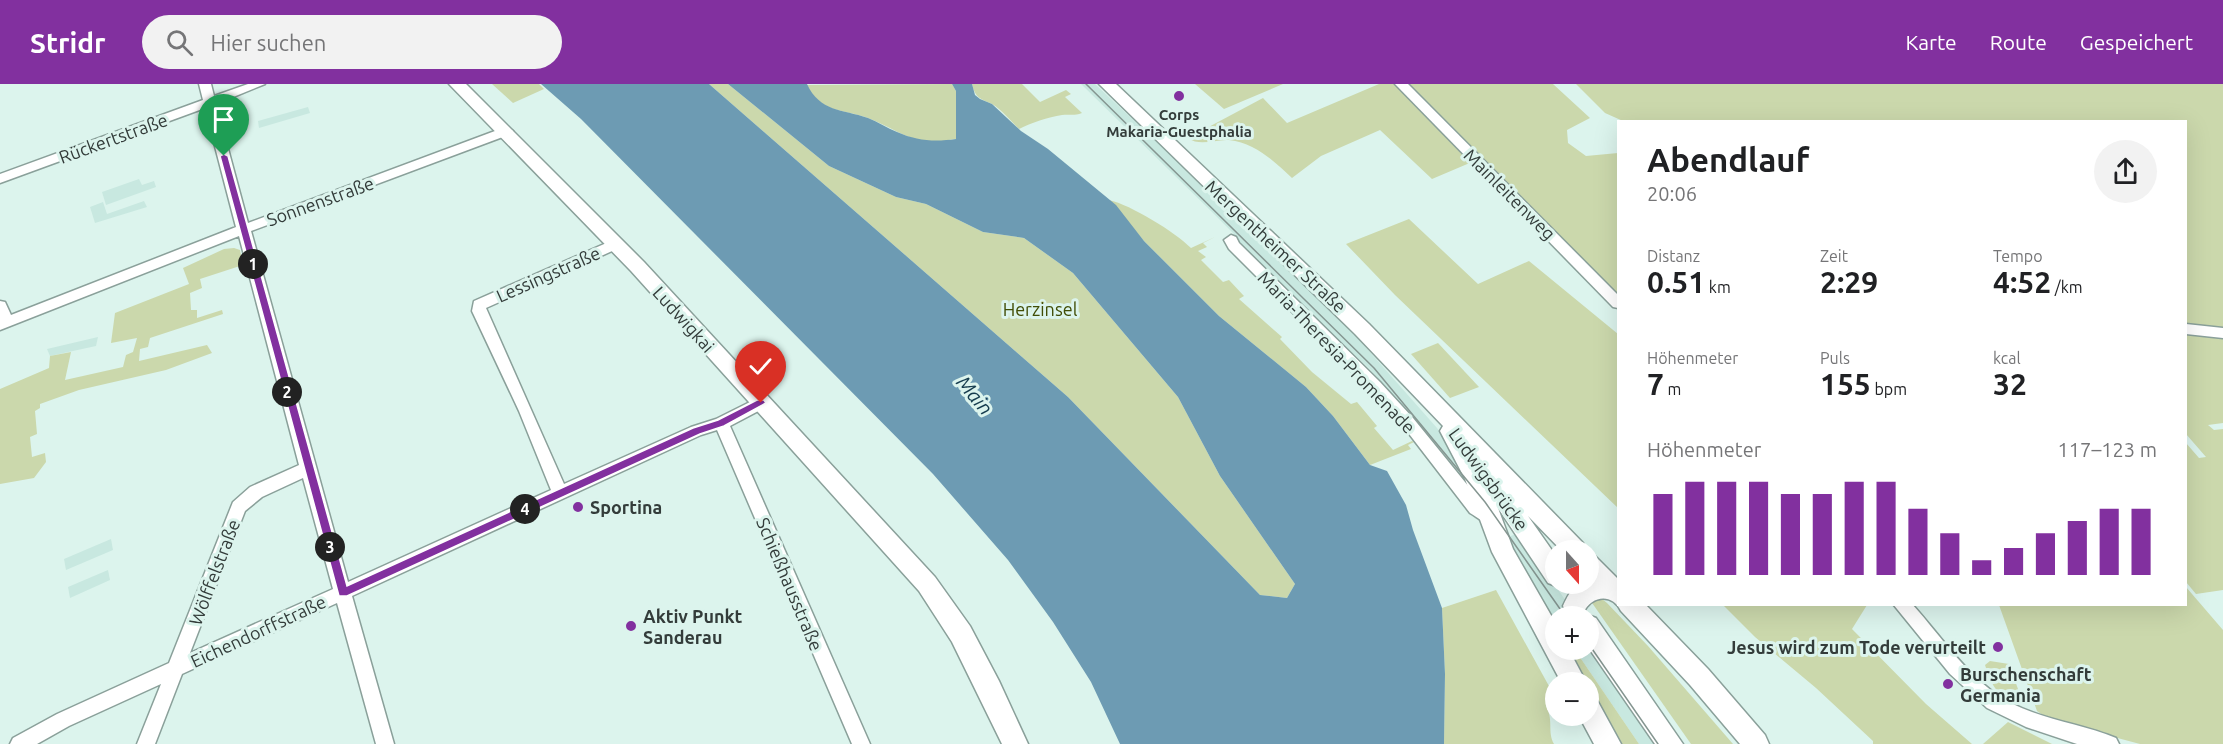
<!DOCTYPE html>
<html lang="de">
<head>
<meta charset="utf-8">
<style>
	:root { --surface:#fff; --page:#f2f2f2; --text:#202124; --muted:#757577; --accent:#82309f }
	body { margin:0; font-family:Ubuntu,sans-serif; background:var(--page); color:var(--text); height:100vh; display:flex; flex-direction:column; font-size:22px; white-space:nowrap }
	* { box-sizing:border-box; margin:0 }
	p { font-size:20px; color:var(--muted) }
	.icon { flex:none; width:33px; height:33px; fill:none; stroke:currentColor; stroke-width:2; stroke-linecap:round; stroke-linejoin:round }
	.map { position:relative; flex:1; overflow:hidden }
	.drawer { position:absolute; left:1617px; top:36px; width:570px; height:486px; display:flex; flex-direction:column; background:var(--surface); border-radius:0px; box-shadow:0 6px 24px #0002 }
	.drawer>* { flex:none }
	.needle { width:39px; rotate:159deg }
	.controls { position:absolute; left:1545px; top:456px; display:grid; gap:12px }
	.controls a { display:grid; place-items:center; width:54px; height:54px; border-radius:50%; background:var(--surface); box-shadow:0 6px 24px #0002; font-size:30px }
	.pin { position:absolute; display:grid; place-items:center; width:51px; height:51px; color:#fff; margin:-62px -26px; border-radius:50% 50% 50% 0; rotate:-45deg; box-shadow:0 0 6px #0007 }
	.pin .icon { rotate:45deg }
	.km { position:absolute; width:30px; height:30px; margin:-15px; border-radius:50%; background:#222; color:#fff; font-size:16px; line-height:30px; text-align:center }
	.round { display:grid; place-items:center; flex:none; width:63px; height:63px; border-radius:32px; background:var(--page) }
	.overview { display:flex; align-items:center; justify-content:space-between; height:102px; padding:0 30px }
	h1 { font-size:33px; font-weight:600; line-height:45px }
	.metrics { display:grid; grid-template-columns:repeat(3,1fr); gap:9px; height:102px; padding:6px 30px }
	.metrics div { display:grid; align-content:center }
	.metrics b { font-size:30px; font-weight:600 }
	.metrics small { font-size:16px; font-weight:400 }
	.metrics p { font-size:16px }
	.chart { height:168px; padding:12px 30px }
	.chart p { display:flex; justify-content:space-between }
	.chart svg { width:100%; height:108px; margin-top:6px; stroke:var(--accent); stroke-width:6 }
	header { display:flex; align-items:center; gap:36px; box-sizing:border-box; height:84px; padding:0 30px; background:var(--accent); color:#fff }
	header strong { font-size:28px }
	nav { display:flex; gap:33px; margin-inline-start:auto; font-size:21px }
	.search { width:420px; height:54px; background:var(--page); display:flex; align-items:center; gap:15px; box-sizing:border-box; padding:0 21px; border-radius:33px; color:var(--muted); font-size:22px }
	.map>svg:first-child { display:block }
</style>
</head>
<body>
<header>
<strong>Stridr</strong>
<div class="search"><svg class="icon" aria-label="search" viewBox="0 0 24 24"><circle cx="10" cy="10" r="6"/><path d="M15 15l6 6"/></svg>Hier suchen</div>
<nav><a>Karte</a><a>Route</a><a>Gespeichert</a></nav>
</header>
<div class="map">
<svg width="2223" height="660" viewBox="0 0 2223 660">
	<rect width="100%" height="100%" fill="#dcf4ed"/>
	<g fill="#c8e8e0">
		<path d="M1081 0H1095L1236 132 1361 258 1437 344 1464 383V389L1459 391 1451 389 1426 349 1369 284 1281 203 1241 163 1234 150 1212 128Z"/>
		<path d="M308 23 310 29 259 44 258 37Z"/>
		<path d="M139 95 142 101 154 97 156 103 106 121 102 108Z"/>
		<path d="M144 117 147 123 95 139 90 123 103 118 107 130Z"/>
		<path d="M98 253 96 262 50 272 47 265Z"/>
		<path d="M1519 448 1576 532H1556L1555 537 1512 473 1507 454Z"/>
		<path d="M111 455 113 466 66 486 64 475Z"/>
		<path d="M108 486 110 496 70 514 68 503Z"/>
		<path d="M1589 550 1663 660H1639L1575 566H1588Z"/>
	</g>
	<g fill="#cbd8ac">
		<path d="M492 0H539L544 5 513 19Z"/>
		<path d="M709 0H728L829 82 896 113 926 120 983 148 1024 154 1073 189 1178 313 1220 392 1295 500 1287 514 1260 511 1068 313Z"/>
		<path d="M952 0 956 7V55C947 56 937 59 928 58 906 55 889 42 868 34 840 24 823 30 806 1Z"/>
		<path d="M972 0H1022L1040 18 1066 6 1071 10 1065 13 1082 29C1074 32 1070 30 1062 31 1048 33 1031 39 1019 45 1011 37 1002 26 992 20 981 15 975 14 972 0Z"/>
		<path d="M1195 0H1283L1224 25Z"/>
		<path d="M1379 0H1397L1472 78 1432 95 1380 46 1321 72 1292 94C1274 77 1255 59 1229 56 1215 55 1200 63 1188 54L1263 14 1287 39Z"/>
		<path d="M1405 0H1553L1590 34 1567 46 1568 59 1586 72 1618 69V215L1580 172Z"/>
		<path d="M1576 0H2223V244L2186 240V38L1623 37 1605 29Z"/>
		<path d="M1109 116C1131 121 1175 148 1191 164L1215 153 1203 159 1207 163 1198 167 1206 173 1201 176 1223 198 1229 196 1244 212 1239 215 1282 253 1280 255 1312 288 1351 320 1357 318 1377 342 1374 344 1393 366 1412 357 1414 358 1408 361 1411 365 1370 381 1333 332 1306 303 1219 232 1144 157Z"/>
		<path d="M1409 135 1478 200 1529 177 1618 250V424L1395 211 1346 160Z"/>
		<path d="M234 164 240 166 243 181 200 195 202 204 190 209 191 226H197V234L222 226 223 230 150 254 148 263 140 265 139 277 207 261 212 269 166 286 79 306 40 320V324L35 327 37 350 30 353 32 373 45 369 46 378 34 394 0 400V305L49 284 50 272 71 268 65 296 123 283 126 271 133 268 137 254 111 259 115 229 189 200 183 184 224 165Z"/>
		<path d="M2186 248 2223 252V339L2208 341 2214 346 2223 345V506L2196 510 2186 498V359L2199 374 2206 373 2186 350Z"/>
		<path d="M1438 259 1479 303 1450 314 1411 270Z"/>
		<path d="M2186 503 2223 546V660H2140L2050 636 2037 627 1999 521 2186 520Z"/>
		<path d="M1496 506 1555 613V617L1546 622C1554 637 1547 648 1554 660H1444L1445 590 1442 524Z"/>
		<path d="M1596 514 1602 515 1607 519 1648 562 1733 660H1691L1590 516Z"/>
		<path d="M1723 521H1867L1852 545 1926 620 1972 660H1873V657L1816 604 1755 553Z"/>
		<path d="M1563 566H1575L1639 660H1616L1589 611 1588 598H1582Z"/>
		<path d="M1990 577 2009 580 2023 619C1997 613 1993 605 1985 581Z"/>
		<path d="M2008 638 2052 660H1983Z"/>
	</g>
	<path fill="#6d9bb3" d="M541 0H709L1068 313 1260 511 1287 514 1295 500 1220 392 1178 313 1073 189 1024 154 983 148 926 120 896 113 829 82 728 0H807C820 28 842 25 868 34 878 38 887 44 897 48 917 57 935 58 956 55V7L952 0H972L975 11 980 15 992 20 1021 47 1048 65 1116 121 1144 157 1219 232 1306 303 1333 332 1370 381 1387 387 1406 421 1413 446 1442 524 1445 590 1444 660H1120L1091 598 1053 538 1008 476 933 390 581 35Z"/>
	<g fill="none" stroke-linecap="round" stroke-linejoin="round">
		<g stroke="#8aa09a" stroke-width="3">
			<g id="minor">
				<path d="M199 0H211L214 12 248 0H265L216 20 248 139 503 44 507 43 513 47 511 50 251 147 348 498 551 406 519 327 472 227 474 217 611 157H621L623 160 621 163 486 224 564 400 691 343 716 335 756 315H766L768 319 766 323 730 342 870 660H852L717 346 701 351 352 512 394 660H376L337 519 182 590 155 660H137L161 600 69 642 37 660H10L13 654 57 630 169 579 233 418 250 403 299 381 239 152 0 246V217L5 218 11 231 236 143 205 24 0 99V90L203 16ZM303 394 333 505 190 569 245 427 262 413Z"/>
				<path d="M1395 0H1408L1618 211V224L1613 223Z"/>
				<path d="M1231 151 1236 153 1239 159 1380 298 1413 334 1482 419 1497 429 1499 434 1497 439C1486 442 1479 434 1470 429L1403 342 1370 306 1229 165 1224 156Z"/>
				<path d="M2186 240 2223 244V254L2186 250Z"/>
				<path d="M1893 520H1912C1943 554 1969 597 2011 619 2044 636 2082 640 2116 654L2119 660H2077L2026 643 1987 624 1950 590Z"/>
			</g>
		</g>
		<g stroke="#8aa09a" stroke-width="3">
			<g id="secondary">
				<path d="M449 0H466L644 178 935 493 970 542 999 597 1028 660H1002L952 558 919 507 631 187Z"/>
				<path d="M1099 0H1116L1369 240 1583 459 1586 466H1561L1528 432 1556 472V500H1563L1556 502 1548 499 1498 424 1513 465 1556 540V566H1569L1586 598H1561L1492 468 1465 395 1440 347 1443 342 1355 250Z"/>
				<path d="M1588 470 1596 473 1618 495V520H1645L1708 585 1765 651 1769 660H1740L1690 601 1621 527C1612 509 1592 511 1583 529L1575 532 1567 529 1563 522C1569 509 1573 500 1588 500Z"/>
				<path d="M1588 531 1596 534 1683 660H1655L1588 563V532H1585Z"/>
				<path d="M1588 613 1597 616 1621 660H1594L1579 632H1588Z"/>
			</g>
		</g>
		<use href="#minor" fill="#fff" fill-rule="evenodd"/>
		<use href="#secondary" fill="#fff" fill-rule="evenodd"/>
		<g stroke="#859691" stroke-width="1.5">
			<path d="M1086 0 1374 284 1485 418 1565 532"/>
			<path d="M1588 559 1658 660"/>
		</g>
	</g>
	<path fill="#82309f" stroke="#fff" stroke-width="1.5" d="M224 70 228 72 347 502 693 344 718 336 757 316H764L766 319 724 342 700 350 347 512H339L220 72Z"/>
	<g fill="#82309f" stroke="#dcf4ed" stroke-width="2">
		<circle cx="1179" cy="12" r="6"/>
		<circle cx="578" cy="423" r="6"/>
		<circle cx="631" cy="542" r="6"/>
		<circle cx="1998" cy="563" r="6"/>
		<circle cx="1948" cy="600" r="6"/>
	</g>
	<g text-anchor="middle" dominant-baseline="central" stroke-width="6" stroke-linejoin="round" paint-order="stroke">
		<g font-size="15" font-weight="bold" fill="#333c3a" stroke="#dcf4ed">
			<text x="1179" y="30">Corps<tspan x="1179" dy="17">Makaria-Guestphalia</tspan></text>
		</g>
		<g font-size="18" fill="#333c3a" stroke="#dcf4ed">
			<text transform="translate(113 54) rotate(-20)">Rückertstraße</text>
			<text transform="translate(1510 110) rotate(45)">Mainleitenweg</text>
			<text transform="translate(320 117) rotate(-20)">Sonnenstraße</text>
			<text transform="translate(1276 162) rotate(43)">Mergentheimer Straße</text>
			<text transform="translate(548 190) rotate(-24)">Lessingstraße</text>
			<text transform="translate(684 235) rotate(48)">Ludwigkai</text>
			<text transform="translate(1337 268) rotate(46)">Maria-Theresia-Promenade</text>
			<text transform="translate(1489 395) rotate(54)">Ludwigsbrücke</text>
			<text transform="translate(214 488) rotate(-69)">Wölffelstraße</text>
			<text transform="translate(790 500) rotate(67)">Schießhausstraße</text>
			<text transform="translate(258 547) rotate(-25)">Eichendorffstraße</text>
		</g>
		<g font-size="18" fill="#404d05" stroke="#dcf4ed">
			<text x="1040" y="225">Herzinsel</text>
		</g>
		<g font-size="18" font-weight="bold" fill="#333c3a" stroke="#dcf4ed" text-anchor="start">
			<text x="590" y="423">Sportina</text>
			<text x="643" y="532">Aktiv Punkt<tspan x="643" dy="21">Sanderau</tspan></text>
			<text x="1986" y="563" text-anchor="end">Jesus wird zum Tode verurteilt</text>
			<text x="1960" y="590">Burschenschaft<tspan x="1960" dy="21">Germania</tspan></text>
		</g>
		<g font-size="20" font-style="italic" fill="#153c4e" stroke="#dcf4ed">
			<text transform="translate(975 311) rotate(50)">Main</text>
		</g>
	</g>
</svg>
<div class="controls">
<a><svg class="needle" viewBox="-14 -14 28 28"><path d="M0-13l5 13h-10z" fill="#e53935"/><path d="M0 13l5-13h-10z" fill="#757577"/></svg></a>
<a>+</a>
<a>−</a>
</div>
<div class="pin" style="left:224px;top:72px;background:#1e9e55"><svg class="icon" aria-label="arrive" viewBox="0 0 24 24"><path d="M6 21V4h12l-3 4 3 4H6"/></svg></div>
<div class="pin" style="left:761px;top:319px;background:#d93025"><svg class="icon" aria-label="check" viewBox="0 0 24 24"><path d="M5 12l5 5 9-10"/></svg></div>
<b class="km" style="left:253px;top:180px">1</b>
<b class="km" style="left:287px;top:308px">2</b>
<b class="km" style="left:330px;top:463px">3</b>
<b class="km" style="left:525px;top:425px">4</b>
<section class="drawer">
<div class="overview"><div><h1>Abendlauf</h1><p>20:06</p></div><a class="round"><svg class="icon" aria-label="share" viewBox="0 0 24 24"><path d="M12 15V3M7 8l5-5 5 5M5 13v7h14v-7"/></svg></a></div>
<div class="metrics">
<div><p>Distanz</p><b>0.51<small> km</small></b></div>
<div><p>Zeit</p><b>2:29</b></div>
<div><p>Tempo</p><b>4:52<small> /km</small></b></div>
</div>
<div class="metrics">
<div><p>Höhenmeter</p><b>7<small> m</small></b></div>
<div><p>Puls</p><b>155<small> bpm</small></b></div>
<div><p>kcal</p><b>32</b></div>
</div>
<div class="chart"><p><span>Höhenmeter</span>117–123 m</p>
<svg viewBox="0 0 160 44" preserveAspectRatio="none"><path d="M5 44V11M15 44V6M25 44V6M35 44V6M45 44V11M55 44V11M65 44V6M75 44V6M85 44V17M95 44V27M105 44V38M115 44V33M125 44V27M135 44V22M145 44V17M155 44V17"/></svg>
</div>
</section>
</div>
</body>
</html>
